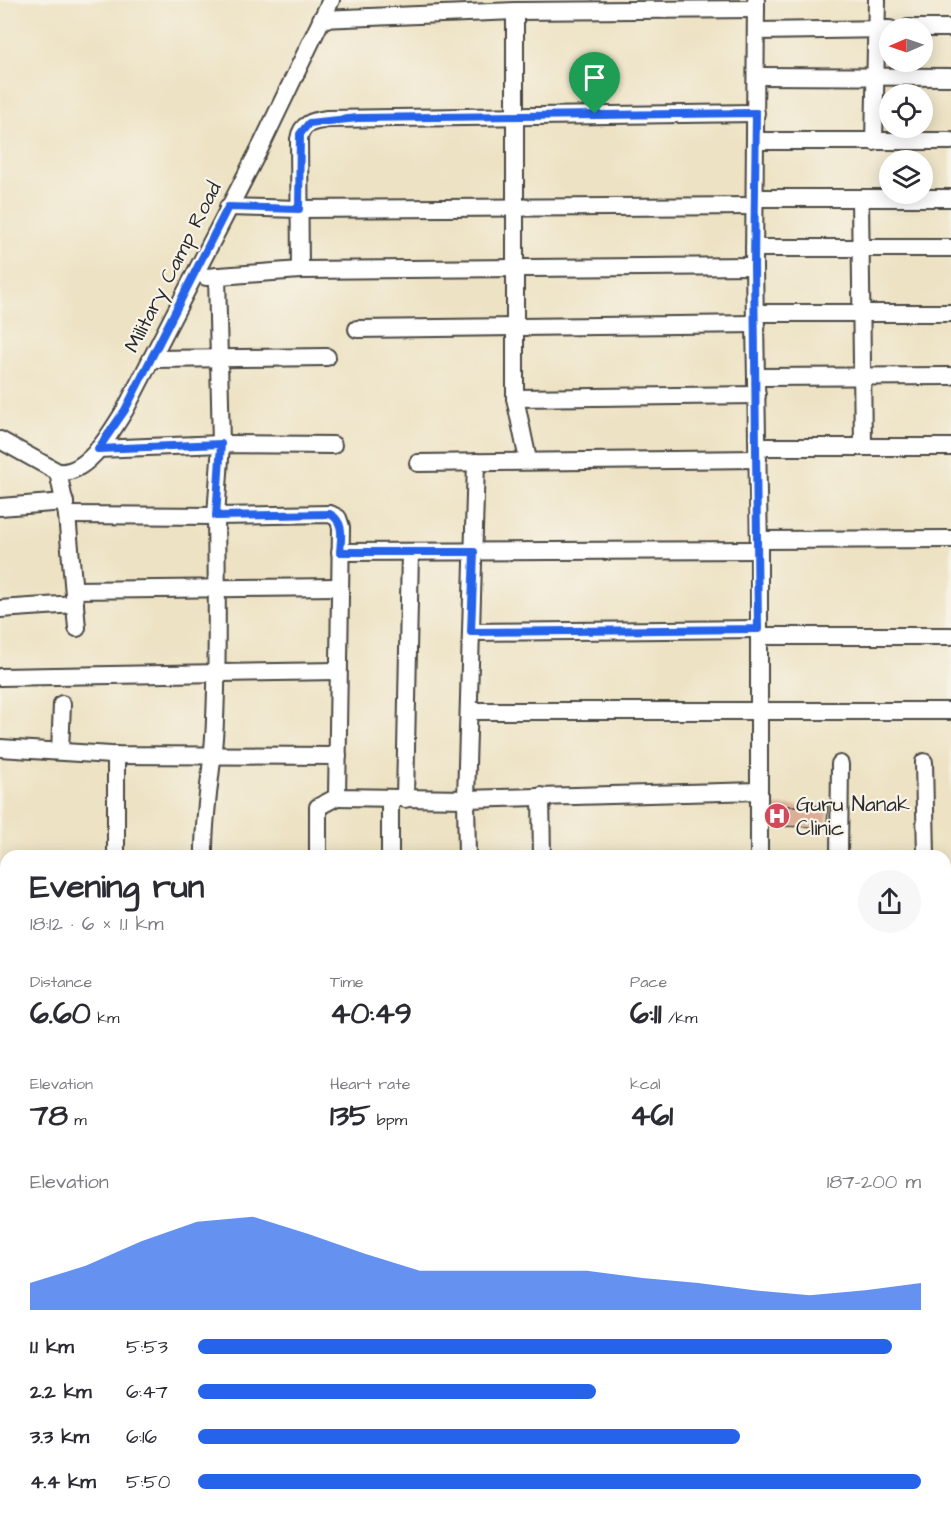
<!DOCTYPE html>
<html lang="en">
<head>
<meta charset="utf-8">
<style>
	:root { --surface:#fff; --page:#f7f7f7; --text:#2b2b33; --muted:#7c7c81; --accent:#2563eb }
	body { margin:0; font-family:"Architects Daughter",sans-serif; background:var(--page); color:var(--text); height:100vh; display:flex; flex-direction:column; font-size:22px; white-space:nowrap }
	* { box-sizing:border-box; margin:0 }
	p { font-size:20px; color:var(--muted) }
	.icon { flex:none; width:33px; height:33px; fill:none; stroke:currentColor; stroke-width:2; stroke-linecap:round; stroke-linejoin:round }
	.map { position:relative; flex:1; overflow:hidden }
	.details { position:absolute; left:0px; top:850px; width:951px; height:668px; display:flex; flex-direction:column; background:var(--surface); border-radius:18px 18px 0 0; box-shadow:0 3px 15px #0003 }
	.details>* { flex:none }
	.needle { width:39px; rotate:268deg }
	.controls { position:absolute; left:879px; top:18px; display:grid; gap:12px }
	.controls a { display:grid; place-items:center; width:54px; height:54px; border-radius:50%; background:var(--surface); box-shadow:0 3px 15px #0003; font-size:30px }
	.pin { position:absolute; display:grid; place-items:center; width:51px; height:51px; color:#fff; margin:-62px -26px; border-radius:50% 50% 50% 0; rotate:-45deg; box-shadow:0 0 6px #0007 }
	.pin .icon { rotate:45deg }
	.round { display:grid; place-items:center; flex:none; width:63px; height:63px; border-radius:32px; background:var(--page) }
	.summary { display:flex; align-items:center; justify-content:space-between; height:102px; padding:0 30px }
	h1 { font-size:33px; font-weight:700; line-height:45px }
	.stats { display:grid; grid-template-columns:repeat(3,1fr); gap:9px; height:102px; padding:6px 30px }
	.stats div { display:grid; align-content:center }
	.stats b { font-size:30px; font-weight:700 }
	.stats small { font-size:16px; font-weight:400 }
	.stats p { font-size:16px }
	.chart { height:168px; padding:12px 30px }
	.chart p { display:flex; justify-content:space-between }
	.chart svg { width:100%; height:108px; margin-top:6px; fill:var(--accent); opacity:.7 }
	ul { padding:0 30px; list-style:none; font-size:20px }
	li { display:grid; grid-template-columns:96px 72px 1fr; align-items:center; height:45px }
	li i { height:15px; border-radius:8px; background:var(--accent) }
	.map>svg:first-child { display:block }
</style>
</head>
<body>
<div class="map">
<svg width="951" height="1517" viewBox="0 0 951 1517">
	<rect width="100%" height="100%" fill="#f7f3e8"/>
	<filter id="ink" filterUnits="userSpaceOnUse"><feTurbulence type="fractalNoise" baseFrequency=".0167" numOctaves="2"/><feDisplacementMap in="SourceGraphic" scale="12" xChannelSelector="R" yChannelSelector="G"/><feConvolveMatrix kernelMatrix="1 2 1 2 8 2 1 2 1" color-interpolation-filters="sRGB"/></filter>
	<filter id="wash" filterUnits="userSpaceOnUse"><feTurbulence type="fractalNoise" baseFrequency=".008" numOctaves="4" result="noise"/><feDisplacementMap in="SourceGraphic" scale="24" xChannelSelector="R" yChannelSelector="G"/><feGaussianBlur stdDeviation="1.35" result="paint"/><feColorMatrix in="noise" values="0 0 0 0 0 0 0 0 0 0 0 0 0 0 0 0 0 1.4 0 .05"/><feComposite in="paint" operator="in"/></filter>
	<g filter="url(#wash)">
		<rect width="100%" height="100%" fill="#ede2c3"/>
		<g id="blocks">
			<path fill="#ddae96" d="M767 806H828L827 827 766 826Z"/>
		</g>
	</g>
	<g filter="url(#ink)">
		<use href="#blocks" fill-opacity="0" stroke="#484642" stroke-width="1.5"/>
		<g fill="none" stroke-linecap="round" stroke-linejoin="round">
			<g stroke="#484642" stroke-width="20">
				<g id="minor">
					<path d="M756 0 754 266 759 550V856"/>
					<path d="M515 11V398L528 460"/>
					<path d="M321 19 515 11 756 9"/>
					<path d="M908 28H951"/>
					<path d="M757 31 890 29"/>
					<path d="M757 76 951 77"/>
					<path d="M755 141H951"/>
					<path d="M874 142 877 0"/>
					<path d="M755 198H951"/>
					<path d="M860 198 863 447"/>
					<path d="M228 207 299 209 754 206"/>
					<path d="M754 248H951"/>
					<path d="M300 270 299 139C301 123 314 121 327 119L756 113"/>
					<path d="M217 276 221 444 216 516 330 514 338 518 341 527 337 797 466 799 759 791"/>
					<path d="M206 277 300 270 754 266"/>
					<path d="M755 313H951"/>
					<path d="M357 329 756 324"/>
					<path d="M151 359 327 357"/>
					<path d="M757 377 951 376"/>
					<path d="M515 398 757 395"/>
					<path d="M0 440 58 472C88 475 111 432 125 410L262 144 331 0"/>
					<path d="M758 447H951"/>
					<path d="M98 449 221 444 333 445"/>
					<path d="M418 463 758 459"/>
					<path d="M58 472 67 515 77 628"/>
					<path d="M0 507 65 502"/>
					<path d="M67 515 216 516C217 583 218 651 215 719 214 765 203 810 204 856"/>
					<path d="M759 540 951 539"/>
					<path d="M340 552 759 550"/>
					<path d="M74 590 339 587"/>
					<path d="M0 609 75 604"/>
					<path d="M471 632 758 629"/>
					<path d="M759 636H951"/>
					<path d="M0 677 337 671"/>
					<path d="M469 711H951"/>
					<path d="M0 748 111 755 338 756"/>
					<path d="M60 751 62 704"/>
					<path d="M924 762 926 856"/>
					<path d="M541 796 542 856"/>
					<path d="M405 799 410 552"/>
					<path d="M116 856V755"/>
					<path d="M318 856V807L337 797"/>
					<path d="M390 856V799"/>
					<path d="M467 856 466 799 476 462"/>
					<path d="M839 856 840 764"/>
					<path d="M0 906H6"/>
					<path d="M945 996H951"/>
					<path d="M945 1072H951"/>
					<path d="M945 1132H951"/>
					<path d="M0 1171H6"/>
					<path d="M945 1182H951"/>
					<path d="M945 1234H951"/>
					<path d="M945 1285 951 1284"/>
					<path d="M945 1340H951"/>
					<path d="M945 1389H951"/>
					<path d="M0 1390 6 1398"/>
					<path d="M0 1418 6 1427"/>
					<path d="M53 1512 56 1517"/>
					<path d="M69 1512 71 1517"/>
					<path d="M242 1512V1517"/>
					<path d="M644 1512 645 1517"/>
					<path d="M763 1512V1517"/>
					<path d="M93 1517V1512"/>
					<path d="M177 1517V1512"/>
					<path d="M304 1517V1512"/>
					<path d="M937 1517V1512"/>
				</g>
			</g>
			<use href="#minor" stroke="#fff" stroke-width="16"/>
		</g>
	</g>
	<g fill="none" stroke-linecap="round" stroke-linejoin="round" filter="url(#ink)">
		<g stroke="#fff" stroke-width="12">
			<path id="route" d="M756 113 754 266 758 629 471 632 474 552H340C341 538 345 522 330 514L216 516 221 444 98 449 125 410 228 207 299 209 300 134 309 123 358 118Z"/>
		</g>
		<use href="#route" stroke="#2563eb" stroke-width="8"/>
	</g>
	<defs>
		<g id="hospital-disc" transform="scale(1.35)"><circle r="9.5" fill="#d1495b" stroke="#f7f3e8"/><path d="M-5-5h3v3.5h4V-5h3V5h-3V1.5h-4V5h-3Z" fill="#fff"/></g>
	</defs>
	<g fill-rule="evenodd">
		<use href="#hospital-disc" x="777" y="816"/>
	</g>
	<g text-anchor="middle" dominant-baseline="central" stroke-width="4.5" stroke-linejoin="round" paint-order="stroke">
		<g font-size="21" fill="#2b2b2b" stroke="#f7f3e8">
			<text transform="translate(173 267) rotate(-63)">Military Camp Road</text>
		</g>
		<g font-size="21" fill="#2b2b2b" stroke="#f7f3e8" text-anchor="start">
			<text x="796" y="804">Guru Nanak<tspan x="796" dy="24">Clinic</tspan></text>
		</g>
	</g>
</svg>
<div class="controls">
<a><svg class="needle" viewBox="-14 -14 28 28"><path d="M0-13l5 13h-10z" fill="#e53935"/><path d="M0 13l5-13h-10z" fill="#7c7c81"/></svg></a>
<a><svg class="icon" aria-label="locate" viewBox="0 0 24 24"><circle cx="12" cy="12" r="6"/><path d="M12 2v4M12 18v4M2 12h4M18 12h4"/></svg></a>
<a><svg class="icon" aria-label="layers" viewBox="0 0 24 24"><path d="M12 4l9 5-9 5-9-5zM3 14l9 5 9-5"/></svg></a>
</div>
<div class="pin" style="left:595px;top:114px;background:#1e9e55"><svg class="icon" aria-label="arrive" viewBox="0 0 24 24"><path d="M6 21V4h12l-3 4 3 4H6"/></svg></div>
<section class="details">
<div class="summary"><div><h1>Evening run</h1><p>18:12 · 6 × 1.1 km</p></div><a class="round"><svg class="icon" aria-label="share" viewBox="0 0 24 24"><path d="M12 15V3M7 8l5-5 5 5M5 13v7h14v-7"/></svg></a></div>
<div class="stats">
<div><p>Distance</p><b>6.60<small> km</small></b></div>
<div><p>Time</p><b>40:49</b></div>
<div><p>Pace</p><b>6:11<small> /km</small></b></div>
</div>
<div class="stats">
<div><p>Elevation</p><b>78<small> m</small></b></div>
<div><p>Heart rate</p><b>135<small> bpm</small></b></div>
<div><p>kcal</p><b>461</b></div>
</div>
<div class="chart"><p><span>Elevation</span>187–200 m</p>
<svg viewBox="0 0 160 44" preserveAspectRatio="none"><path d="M0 44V33L10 26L20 16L30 8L40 6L50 13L60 21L70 28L80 28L90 28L100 28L110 31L120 33L130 36L140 38L150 36L160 33V44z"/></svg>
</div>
<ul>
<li><b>1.1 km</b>5:53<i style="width:96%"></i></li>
<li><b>2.2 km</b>6:47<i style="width:55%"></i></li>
<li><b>3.3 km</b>6:16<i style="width:75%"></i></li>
<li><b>4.4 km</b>5:50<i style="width:100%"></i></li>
</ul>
</section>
</div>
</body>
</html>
